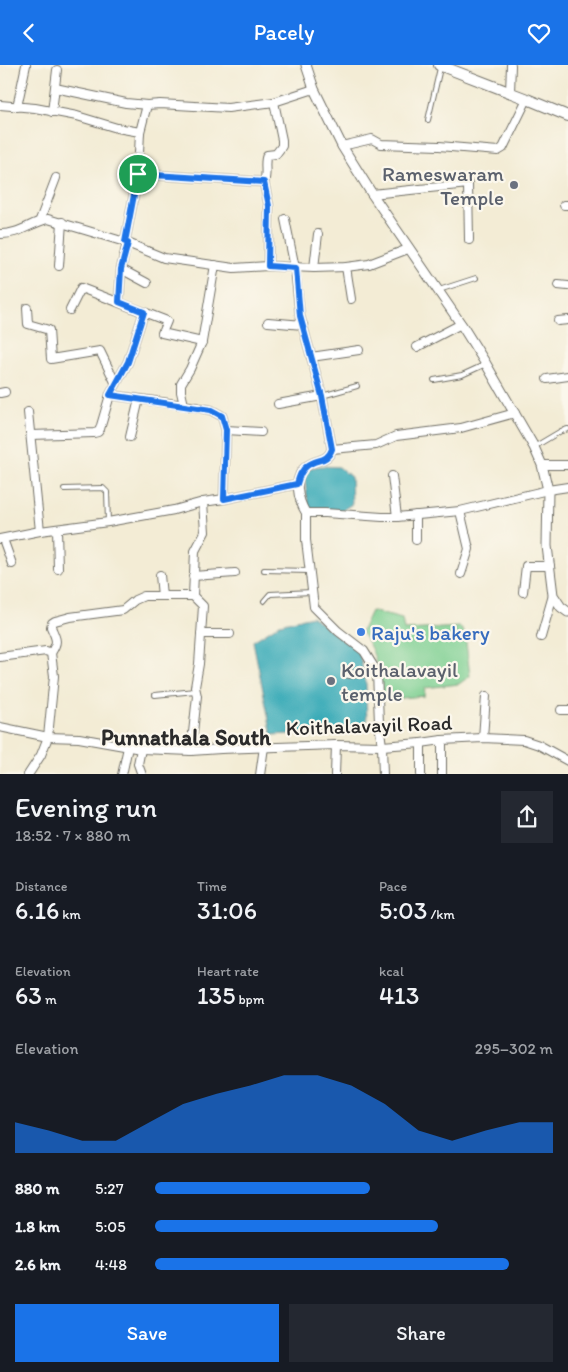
<!DOCTYPE html>
<html lang="en">
<head>
<meta charset="utf-8">
<style>
	:root { --surface:#171b24; --page:#242831; --text:#f1f3f6; --muted:#9ea1a6; --accent:#1a73e8 }
	body { margin:0; font-family:Itim,sans-serif; background:var(--page); color:var(--text); height:100vh; display:flex; flex-direction:column; font-size:19px; white-space:nowrap }
	* { box-sizing:border-box; margin:0 }
	p { font-size:16px; color:var(--muted) }
	.icon { flex:none; width:28px; height:28px; fill:none; stroke:currentColor; stroke-width:2; stroke-linecap:round; stroke-linejoin:round }
	.map { position:relative; height:709px; overflow:hidden }
	.drawer { display:flex; flex-direction:column; background:var(--surface); flex:1 }
	.drawer>* { flex:none }
	.pin { position:absolute; display:grid; place-items:center; width:42px; height:42px; color:#fff; margin:-21px; border:2px solid #fff; border-radius:50%; box-shadow:0 1px 5px #0007 }
	.round { display:grid; place-items:center; flex:none; width:52px; height:52px; border-radius:0px; background:var(--page) }
	.overview { display:flex; align-items:center; justify-content:space-between; height:85px; padding:0 15px }
	h1 { font-size:28px; font-weight:600; line-height:38px }
	.stats { display:grid; grid-template-columns:repeat(3,1fr); gap:8px; height:85px; padding:5px 15px }
	.stats div { display:grid; align-content:center }
	.stats b { font-size:25px; font-weight:600 }
	.stats small { font-size:14px; font-weight:400 }
	.stats p { font-size:14px }
	.chart { height:140px; padding:10px 15px }
	.chart p { display:flex; justify-content:space-between }
	.chart svg { width:100%; height:90px; margin-top:5px; fill:var(--accent); opacity:.7 }
	.primary-button { display:flex; gap:10px; margin-top:auto; padding:10px 15px }
	.primary-button a { flex:1; height:58px; border-radius:0px; background:var(--accent); color:#fff; font-size:20px; font-weight:600; line-height:58px; text-align:center }
	.primary-button a+a { background:var(--page); color:var(--text) }
	ul { padding:0 15px; list-style:none; font-size:16px }
	li { display:grid; grid-template-columns:80px 60px 1fr; align-items:center; height:38px }
	li i { height:12px; border-radius:6px; background:var(--accent) }
	header { display:flex; justify-content:space-between; align-items:center; height:65px; padding:0 15px; background:var(--accent); color:#fff; font-size:22px; font-weight:600 }
	.map>svg:first-child { display:block }
</style>
</head>
<body>
<header><svg class="icon" aria-label="back" viewBox="0 0 24 24"><path d="M15 5l-7 7 7 7"/></svg>Pacely<svg class="icon" aria-label="heart" viewBox="0 0 24 24"><path d="M12 20l-8-8c-3-5 5-10 8-4 3-6 11-1 8 4z"/></svg></header>
<div class="map">
<svg width="568" height="710" viewBox="0 0 568 710">
	<rect width="100%" height="100%" fill="#fbf7ec"/>
	<filter id="ink" filterUnits="userSpaceOnUse"><feTurbulence type="fractalNoise" baseFrequency=".02" numOctaves="2"/><feDisplacementMap in="SourceGraphic" scale="10" xChannelSelector="R" yChannelSelector="G"/><feConvolveMatrix kernelMatrix="1 2 1 2 8 2 1 2 1" color-interpolation-filters="sRGB"/></filter>
	<filter id="wash" filterUnits="userSpaceOnUse"><feTurbulence type="fractalNoise" baseFrequency=".0096" numOctaves="4" result="noise"/><feDisplacementMap in="SourceGraphic" scale="20" xChannelSelector="R" yChannelSelector="G"/><feGaussianBlur stdDeviation="1.12" result="paint"/><feColorMatrix in="noise" values="0 0 0 0 0 0 0 0 0 0 0 0 0 0 0 0 0 1.4 0 .05"/><feComposite in="paint" operator="in"/></filter>
	<g filter="url(#wash)">
		<rect width="100%" height="100%" fill="#f3ecd5"/>
		<path fill="#7dcf91" stroke="#547d5e" d="M371 546 402 554 404 565 460 562 465 569 470 611 459 619 425 623 424 631 380 635C379 607 378 590 361 567Z"/>
		<g fill="#3babb8" stroke="#336b72">
			<path d="M321 401 339 402 351 412 352 439 341 446H309L304 408 310 403Z"/>
			<path d="M312 551 342 575 358 584 366 617 367 665 272 670 253 576 280 559Z"/>
		</g>
	</g>
	<g filter="url(#ink)">
		<g fill="none" stroke-linecap="round" stroke-linejoin="round">
			<g stroke="#716f66" stroke-width="6">
				<g id="service">
					<path d="M428 55 440 3"/>
					<path d="M439 225 476 213"/>
					<path d="M434 315 462 310 486 299"/>
					<path d="M322 331 357 321"/>
					<path d="M534 382 561 366 568 364"/>
					<path d="M64 424 103 423 107 427 108 457"/>
					<path d="M264 505 310 506"/>
					<path d="M264 536 270 529 312 527"/>
					<path d="M155 630 195 626"/>
				</g>
			</g>
			<g stroke="#716f66" stroke-width="10">
				<g id="minor">
					<path d="M55 23 126 38 147 40"/>
					<path d="M510 27 511 0"/>
					<path d="M0 40 35 43 77 51 117 63 140 67"/>
					<path d="M17 42 26 0"/>
					<path d="M52 47 57 5"/>
					<path d="M342 81 372 74 381 79 439 81 498 86 503 83 527 34"/>
					<path d="M138 109 264 117C268 108 263 98 267 90L276 89 282 81V75L274 37"/>
					<path d="M264 117 269 141 268 201"/>
					<path d="M372 129 468 119 469 175"/>
					<path d="M564 140H568"/>
					<path d="M285 154 295 203 300 251 322 331 332 384"/>
					<path d="M40 155 56 113"/>
					<path d="M0 169C18 170 32 157 48 154L125 177 164 193 234 203 268 201 314 203 346 202 369 199 408 184"/>
					<path d="M125 177 138 109 140 67 147 40 160 39 228 43 274 37 314 24"/>
					<path d="M215 200 202 277 190 304 181 319V327L184 340 211 345 222 351 226 365 224 434"/>
					<path d="M59 201 62 157"/>
					<path d="M346 202 351 234"/>
					<path d="M314 203 318 169"/>
					<path d="M121 204 147 218"/>
					<path d="M558 220 568 221"/>
					<path d="M119 237 121 204 127 178"/>
					<path d="M27 243 28 259 49 265 51 294 100 286 116 319"/>
					<path d="M70 245 81 223 167 256 162 268 202 277"/>
					<path d="M558 256 568 255"/>
					<path d="M268 257 303 260"/>
					<path d="M417 282 461 259"/>
					<path d="M311 292 359 285"/>
					<path d="M547 314 568 311"/>
					<path d="M0 328 5 327"/>
					<path d="M110 330 184 340"/>
					<path d="M278 339 322 331"/>
					<path d="M28 347 40 466"/>
					<path d="M515 348 461 363 396 371 376 380 332 384C327 398 317 393 307 401 292 411 298 435 306 448H325L382 452H397L460 446 548 425 568 422"/>
					<path d="M226 365 261 367"/>
					<path d="M31 370 94 368 98 367 100 364 110 330 128 297 144 247"/>
					<path d="M130 372 139 334"/>
					<path d="M542 400H568"/>
					<path d="M392 411 397 452"/>
					<path d="M460 446 469 484 461 509"/>
					<path d="M306 448V475L314 542 338 566 364 586 377 607"/>
					<path d="M416 450V475"/>
					<path d="M57 464 58 504"/>
					<path d="M0 474 40 466 108 457 174 445 203 437 224 434 297 419"/>
					<path d="M3 474 12 499"/>
					<path d="M160 510 162 531"/>
					<path d="M193 511 235 508"/>
					<path d="M523 527 526 501H550"/>
					<path d="M201 569H230"/>
					<path d="M541 572 553 530"/>
					<path d="M51 588C59 576 56 574 51 562L52 558 55 556 70 552 123 545 135 535 144 531H193"/>
					<path d="M0 592 46 586 51 588 54 611 48 672 41 690 28 710"/>
					<path d="M349 609 377 607 379 658 382 681 383 710"/>
					<path d="M561 645H568"/>
					<path d="M0 662 48 672 79 673 141 684 191 686 221 684 336 680 382 681 421 678 442 675 483 673 524 675 539 680 568 696"/>
					<path d="M483 673 486 631"/>
					<path d="M141 684 138 699 142 710"/>
					<path d="M191 686 197 631 195 622 199 599 203 541 193 531 195 486 205 467 203 437"/>
					<path d="M122 710 128 682"/>
					<path d="M260 710 264 682"/>
					<path d="M335 710 336 680"/>
					<path d="M421 710V678"/>
					<path d="M442 710V675"/>
				</g>
			</g>
			<g stroke="#716f66" stroke-width="11">
				<path id="tertiary" d="M306 0 314 24 342 81 372 129 461 259 486 299 534 382 542 400 548 425 547 481 553 530 561 542 568 547"/>
			</g>
			<g stroke="#716f66" stroke-width="12">
				<path id="secondary" d="M439 0 527 34 568 51"/>
			</g>
			<use href="#service" stroke="#fff" stroke-width="4"/>
			<use href="#minor" stroke="#fff" stroke-width="8"/>
			<use href="#tertiary" stroke="#fff" stroke-width="9"/>
			<use href="#secondary" stroke="#fff" stroke-width="10"/>
		</g>
	</g>
	<g fill="none" stroke-linecap="round" stroke-linejoin="round" filter="url(#ink)">
		<g stroke="#fff" stroke-width="10">
			<path id="route" d="M138 109 264 117 269 141 268 201 296 203 300 251 322 331 332 384C327 398 317 393 307 401 301 405 299 412 297 419L224 434 226 365 222 351 211 345 110 330 128 297 144 247 119 237 121 204 128 178 125 177Z"/>
		</g>
		<use href="#route" stroke="#1a73e8" stroke-width="6"/>
	</g>
	<g fill="#6b7280" stroke="#fbf7ec" stroke-width="2">
		<circle cx="514" cy="120" r="5"/>
		<circle cx="331" cy="616" r="5"/>
	</g>
	<circle fill="#3f7fe0" stroke="#fbf7ec" stroke-width="2" cx="361" cy="567" r="5"/>
	<g text-anchor="middle" dominant-baseline="central" stroke-width="4.5" stroke-linejoin="round" paint-order="stroke">
		<g font-size="21" fill="#5b616d" stroke="#fbf7ec" text-anchor="end">
			<text x="504" y="108">Rameswaram<tspan x="504" dy="24">Temple</tspan></text>
			<text x="341" y="604" text-anchor="start">Koithalavayil<tspan x="341" dy="24">temple</tspan></text>
		</g>
		<g font-size="21" fill="#366cbe" stroke="#fbf7ec" text-anchor="start">
			<text x="371" y="567">Raju's bakery</text>
		</g>
		<g font-size="21" fill="#2b2b2b" stroke="#fbf7ec">
			<text transform="translate(369 660) rotate(-2)">Koithalavayil Road</text>
		</g>
		<g font-size="22" font-weight="bold" fill="#2b2b2b" stroke="#fbf7ec">
			<text x="186" y="672">Punnathala South</text>
		</g>
	</g>
</svg>
<div class="pin" style="left:138px;top:109px;background:#1e9e55"><svg class="icon" aria-label="arrive" viewBox="0 0 24 24"><path d="M6 21V4h12l-3 4 3 4H6"/></svg></div>
</div>
<section class="drawer">
<div class="overview"><div><h1>Evening run</h1><p>18:52 · 7 × 880 m</p></div><a class="round"><svg class="icon" aria-label="share" viewBox="0 0 24 24"><path d="M12 15V3M7 8l5-5 5 5M5 13v7h14v-7"/></svg></a></div>
<div class="stats">
<div><p>Distance</p><b>6.16<small> km</small></b></div>
<div><p>Time</p><b>31:06</b></div>
<div><p>Pace</p><b>5:03<small> /km</small></b></div>
</div>
<div class="stats">
<div><p>Elevation</p><b>63<small> m</small></b></div>
<div><p>Heart rate</p><b>135<small> bpm</small></b></div>
<div><p>kcal</p><b>413</b></div>
</div>
<div class="chart"><p><span>Elevation</span>295–302 m</p>
<svg viewBox="0 0 160 44" preserveAspectRatio="none"><path d="M0 44V29L10 33L20 38L30 38L40 29L50 20L60 15L70 11L80 6L90 6L100 11L110 20L120 33L130 38L140 33L150 29L160 29V44z"/></svg>
</div>
<ul>
<li><b>880 m</b>5:27<i style="width:54%"></i></li>
<li><b>1.8 km</b>5:05<i style="width:71%"></i></li>
<li><b>2.6 km</b>4:48<i style="width:89%"></i></li>
</ul>
<div class="primary-button"><a>Save</a><a>Share</a></div>
</section>
</body>
</html>
